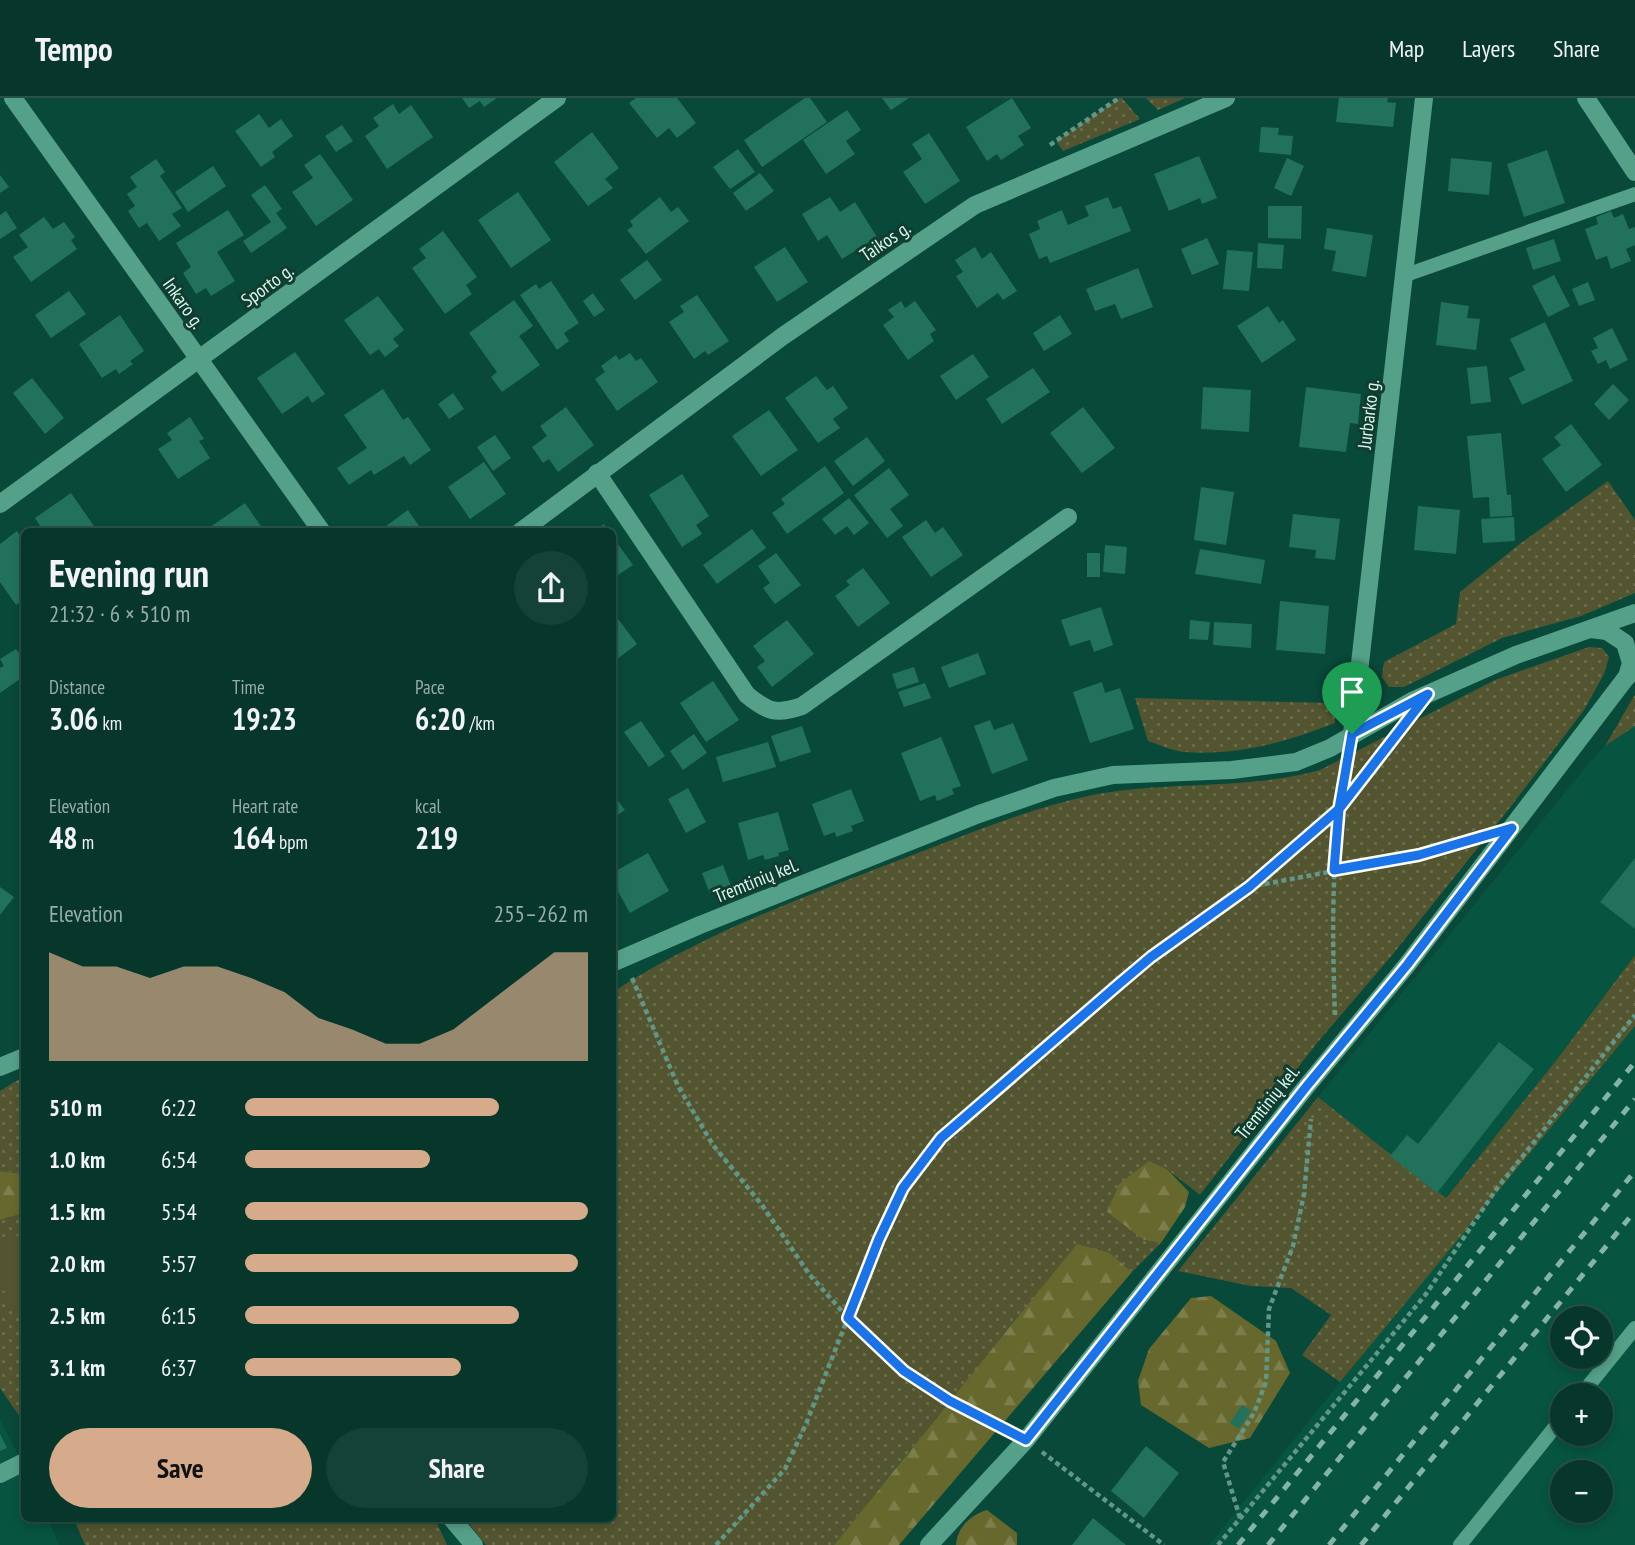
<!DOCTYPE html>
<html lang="en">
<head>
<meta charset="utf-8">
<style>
	:root { --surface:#07372b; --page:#154237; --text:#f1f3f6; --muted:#98aca9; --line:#285147; --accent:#d6ab8b }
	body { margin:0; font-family:"PT Sans Narrow",sans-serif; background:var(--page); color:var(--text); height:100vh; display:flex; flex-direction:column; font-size:26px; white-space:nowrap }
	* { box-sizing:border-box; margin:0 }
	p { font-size:23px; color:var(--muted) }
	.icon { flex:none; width:38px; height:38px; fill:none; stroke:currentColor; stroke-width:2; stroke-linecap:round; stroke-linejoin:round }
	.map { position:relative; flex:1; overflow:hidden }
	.sheet { position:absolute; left:21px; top:430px; width:595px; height:994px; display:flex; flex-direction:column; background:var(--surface); border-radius:10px; box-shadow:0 4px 10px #0003,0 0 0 2px var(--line) }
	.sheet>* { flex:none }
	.fabs { position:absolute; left:1550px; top:1208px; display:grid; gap:14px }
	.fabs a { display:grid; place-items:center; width:63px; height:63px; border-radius:50%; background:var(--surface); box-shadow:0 4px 10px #0003,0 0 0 2px var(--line); font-size:35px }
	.pin { position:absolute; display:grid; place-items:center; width:60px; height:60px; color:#fff; margin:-72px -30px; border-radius:50% 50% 50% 0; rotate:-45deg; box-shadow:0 0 7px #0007 }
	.pin .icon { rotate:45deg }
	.round { display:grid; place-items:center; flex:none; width:74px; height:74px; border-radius:37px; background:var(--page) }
	.overview { display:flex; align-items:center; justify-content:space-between; height:119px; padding:0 28px }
	h1 { font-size:38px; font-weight:700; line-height:52px }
	.stats { display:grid; grid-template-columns:repeat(3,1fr); gap:10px; height:119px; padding:7px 28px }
	.stats div { display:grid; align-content:center }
	.stats b { font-size:30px; font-weight:700 }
	.stats small { font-size:19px; font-weight:400 }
	.stats p { font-size:19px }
	.chart { height:196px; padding:14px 28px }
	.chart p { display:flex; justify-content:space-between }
	.chart svg { width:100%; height:126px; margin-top:7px; fill:var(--accent); opacity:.7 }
	.primary-button { display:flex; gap:14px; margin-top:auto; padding:14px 28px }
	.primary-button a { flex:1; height:80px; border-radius:42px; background:var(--accent); color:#111; font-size:28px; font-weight:700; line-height:80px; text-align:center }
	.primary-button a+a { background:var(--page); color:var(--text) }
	ul { padding:0 28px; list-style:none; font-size:23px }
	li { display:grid; grid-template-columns:112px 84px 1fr; align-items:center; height:52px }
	li i { height:18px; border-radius:9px; background:var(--accent) }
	header { display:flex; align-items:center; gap:42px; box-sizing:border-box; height:98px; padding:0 35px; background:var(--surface); border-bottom:2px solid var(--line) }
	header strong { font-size:33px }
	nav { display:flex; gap:38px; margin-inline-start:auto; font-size:24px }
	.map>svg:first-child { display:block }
</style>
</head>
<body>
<header>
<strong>Tempo</strong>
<nav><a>Map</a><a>Layers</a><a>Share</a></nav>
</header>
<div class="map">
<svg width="1635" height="1447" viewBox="0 0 1635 1447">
	<defs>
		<pattern id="grass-dots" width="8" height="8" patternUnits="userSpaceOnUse" patternTransform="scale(1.75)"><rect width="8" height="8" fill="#535530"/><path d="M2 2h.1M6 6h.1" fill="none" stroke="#6b6e4e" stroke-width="1.8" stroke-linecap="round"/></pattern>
		<pattern id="forest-firs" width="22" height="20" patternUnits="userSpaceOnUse" patternTransform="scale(1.75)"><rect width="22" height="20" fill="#67682e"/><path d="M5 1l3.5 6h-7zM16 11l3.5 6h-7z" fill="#7c7e4c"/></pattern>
	</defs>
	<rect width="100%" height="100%" fill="#094939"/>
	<g fill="#075441" fill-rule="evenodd">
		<path d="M1635 628V857L1558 960 1445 1100 1318 999 1589 665 1605 648Z"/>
		<path d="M1635 928V1447H1209L1391 1221ZM1563 1220H1601V1258H1563ZM1563 1297H1601V1335H1563ZM1563 1374H1601V1412H1563Z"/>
		<path d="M0 1322 24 1368V1421H48L59 1447H0Z"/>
	</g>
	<g fill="url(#grass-dots)">
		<path d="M1119 0H1122L1140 21 1063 53 1056 43Z"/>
		<path d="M1146 0H1185L1158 12Z"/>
		<path d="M1608 383 1635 422V495L1581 518 1502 540 1404 589H1389L1382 579 1384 564 1456 526 1460 494 1521 445Z"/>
		<path d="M1589 549 1602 550 1609 559 1604 576 1584 612 1512 707 1393 856 1317 945 1200 1097 1168 1072 1144 1142 1161 1145 1132 1174 1110 1155 950 1303 834 1447H486L465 1421H612L613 894C702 836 803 799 902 761 963 738 1024 712 1088 698 1164 682 1244 693 1320 672L1495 582Z"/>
		<path d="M1635 597V628L1605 648 1634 598Z"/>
		<path d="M1135 600 1328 605 1335 610V625C1287 644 1237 658 1185 654 1173 653 1160 647 1148 643Z"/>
		<path d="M1635 857V928L1340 1284 1302 1257 1331 1217 1291 1190 1251 1188 1178 1173 1318 999 1446 1100 1558 960Z"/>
		<path d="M24 980V1076L0 1073V993L16 983Z"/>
		<path d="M24 1115V1321L22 1322 0 1290V1122Z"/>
		<path d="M74 1421H435L447 1447H85Z"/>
	</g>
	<g fill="url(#forest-firs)">
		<path d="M1149 1063 1168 1072 1189 1094 1185 1109 1161 1145 1144 1142 1107 1114 1119 1086Z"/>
		<path d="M0 1073 24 1076V1115L0 1122Z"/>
		<path d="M1077 1146 1110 1155 1132 1174 899 1447H834Z"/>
		<path d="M1211 1198 1276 1243 1290 1275 1250 1340 1209 1350 1141 1307 1138 1283 1149 1251 1191 1200Z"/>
		<path d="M987 1412 1017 1435V1447H956C957 1429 972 1416 987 1412Z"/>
	</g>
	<path fill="#535530" d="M24 1134V1226L0 1186V1148Z"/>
	<g fill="#22715b">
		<path d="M462 0H497L484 9 480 3 469 10Z"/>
		<path d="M636 0H677L696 25 677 40 669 30 657 40 629 5Z"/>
		<path d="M805 0H810L827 24 762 69 744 42Z"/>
		<path d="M882 0H909L891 12Z"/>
		<path d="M1012 0 1031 30 1018 38 1024 47 1001 62 997 56 987 63 966 29Z"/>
		<path d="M1339 0H1388L1387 4 1396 5 1393 29 1336 24Z"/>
		<path d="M393 6 399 16 411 7 433 39 387 71 365 38 379 28 373 20Z"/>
		<path d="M847 12 861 32 846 43 855 56 826 76 803 42Z"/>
		<path d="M259 16 269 30 281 21 293 38 272 54 275 59 261 69 235 33Z"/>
		<path d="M342 27 353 43 336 54 325 38Z"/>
		<path d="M1261 29 1279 30 1278 37 1293 38 1291 57 1259 54Z"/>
		<path d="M592 34 619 70 605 81 613 90 588 108 554 64Z"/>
		<path d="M929 35 960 83 925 106 903 74 922 61 912 46Z"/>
		<path d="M738 51 755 74 730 91 713 69Z"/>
		<path d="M1547 52 1565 105 1524 119 1507 66Z"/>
		<path d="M320 56 353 102 316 128 292 94 313 80 304 67Z"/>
		<path d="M1199 58 1217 100 1202 106 1200 100 1169 113 1154 76Z"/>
		<path d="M1287 60 1304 68 1291 98 1274 90Z"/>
		<path d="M1451 60 1492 64 1489 97 1448 93Z"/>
		<path d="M156 61 165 74 160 78 182 110 172 116 181 128 159 143 147 125 139 130 128 113 135 108 127 96 137 89 130 79Z"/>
		<path d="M213 68 226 88 188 114 175 94Z"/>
		<path d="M760 75 774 93 746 113 733 95Z"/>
		<path d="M0 77 9 89 0 95Z"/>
		<path d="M265 87 282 111 276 115 287 130 251 155 243 143 271 124 251 97Z"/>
		<path d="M518 94 551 142 511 170 478 122Z"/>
		<path d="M660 99 671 114 678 109 689 123 646 156 627 132 633 128 630 123Z"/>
		<path d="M830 99 840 114 855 104 877 139 842 161 827 137 818 143 802 116Z"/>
		<path d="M1108 99 1113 111 1121 108 1131 133 1050 165 1047 158 1039 161 1029 136 1040 131 1037 123 1062 112 1068 127 1089 118 1085 108Z"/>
		<path d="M1268 108H1302L1301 141 1268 140Z"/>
		<path d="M228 112 244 137 217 154 235 183 211 198 206 190 196 196 183 175 191 169 176 145Z"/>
		<path d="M6 113 17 130 0 141V117Z"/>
		<path d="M1611 113 1614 120 1623 116 1629 131 1635 129V147L1626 151 1631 163 1611 171 1607 158 1596 162 1585 131 1598 126 1596 119Z"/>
		<path d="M44 119 53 131 64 124 75 139 71 142 77 151 31 184 13 159 28 149 19 137Z"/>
		<path d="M1327 130 1373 137 1366 179 1332 173 1336 153 1324 151Z"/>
		<path d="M443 133 477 179 466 187 472 196 445 216 412 170 426 160 419 151Z"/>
		<path d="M1207 140 1219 166 1192 177 1181 151Z"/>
		<path d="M1554 141 1561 163 1533 172 1526 150Z"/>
		<path d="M1258 145 1284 147 1282 171 1257 170Z"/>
		<path d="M785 149 808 184 777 204 754 169Z"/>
		<path d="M975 149 982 161 991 154 1017 193 1003 202 998 195 977 210 956 178 963 174 955 162Z"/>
		<path d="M1227 152 1253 154 1249 193 1223 191Z"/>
		<path d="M647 162 662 182 635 202 620 182Z"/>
		<path d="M1138 170 1153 209 1121 221 1115 206 1095 213 1086 191Z"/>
		<path d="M1554 177 1570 208 1548 219 1532 188Z"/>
		<path d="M551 183 579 225 564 235 569 243 557 252 520 197 536 186 539 191Z"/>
		<path d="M1588 184 1595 202 1579 208 1572 191Z"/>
		<path d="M69 193 86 216 51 240 35 217Z"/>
		<path d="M593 195 605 212 594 219 583 203Z"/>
		<path d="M697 197 729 243 708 257 705 253 694 261 669 224 684 214 680 208Z"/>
		<path d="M378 198 404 232 393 241 399 248 385 259 379 251 370 257 344 222Z"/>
		<path d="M514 202 533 228 519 238 540 267 502 294 491 279 497 274 469 235Z"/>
		<path d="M901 203 905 210 915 203 936 232 930 236 934 243 908 262 883 227 894 219 888 212Z"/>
		<path d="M1441 204 1469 208 1467 220 1480 221 1476 252 1436 247Z"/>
		<path d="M1268 208 1279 225 1283 222 1296 242 1262 265 1237 228Z"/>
		<path d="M120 217 144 253 130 263 133 266 119 276 116 271 102 280 79 246Z"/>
		<path d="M1060 217 1072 236 1044 253 1033 235Z"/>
		<path d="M1545 224 1573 283 1522 307 1509 280 1525 272 1510 241Z"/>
		<path d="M1612 230 1628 262 1610 271 1606 262 1598 266 1591 253 1598 250 1593 240Z"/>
		<path d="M295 254 325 296 312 305 308 298 282 316 257 280Z"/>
		<path d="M630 255 636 263 641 260 658 284 617 313 595 281 605 274 601 268 616 257 619 262Z"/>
		<path d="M973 256 989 279 956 302 940 278Z"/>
		<path d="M1487 268 1491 304 1471 306 1467 270Z"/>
		<path d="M1033 270 1050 294 1002 326 986 301Z"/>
		<path d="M816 278 827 292 833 288 848 310 833 321 840 330 818 345 785 300Z"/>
		<path d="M32 280 64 320 45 336 13 295Z"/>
		<path d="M1613 286 1629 302 1609 322 1594 306Z"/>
		<path d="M1203 289 1251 292 1249 334 1201 331Z"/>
		<path d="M1306 289 1361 296 1358 326 1350 325 1346 354 1299 349Z"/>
		<path d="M383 291 403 322 408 319 431 352 410 367 404 358 374 377 371 372 349 387 337 370 367 350 344 317Z"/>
		<path d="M453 295 464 311 449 321 438 306Z"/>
		<path d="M566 309 594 347 558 374 549 361 543 365 532 349 547 338 540 328Z"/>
		<path d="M1083 309 1115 350 1082 375 1050 335Z"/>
		<path d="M769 312 798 352 761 378 732 338Z"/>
		<path d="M190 319 204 341 199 343 210 360 178 381 158 351 172 342 167 335Z"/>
		<path d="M1571 326 1602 367 1566 394 1542 361 1561 347 1554 339Z"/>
		<path d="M1501 335 1507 397H1511L1512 418 1490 419 1489 399 1473 400 1467 338Z"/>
		<path d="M495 337 511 360 493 373 477 349Z"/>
		<path d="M867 339 885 363 853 388 834 363Z"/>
		<path d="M484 364 506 396 470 421 448 389Z"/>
		<path d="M825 368 844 395 787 436 772 415 785 406 781 401Z"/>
		<path d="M889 370 909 397 890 411 903 428 887 440 854 397Z"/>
		<path d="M682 376 709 418 696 427 702 436 682 449 649 397Z"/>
		<path d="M1201 389 1234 394 1226 447 1194 442Z"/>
		<path d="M71 395 98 434H44L35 420Z"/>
		<path d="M849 400 869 425 854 437 847 428 835 437 822 421Z"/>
		<path d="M245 405 265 434H203Z"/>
		<path d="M1418 408 1460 412 1456 456 1414 452Z"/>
		<path d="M408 412 423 434H378Z"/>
		<path d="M1293 416 1340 421 1335 462 1315 460 1316 452 1289 449Z"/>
		<path d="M1514 419 1515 443 1483 445 1481 421Z"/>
		<path d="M926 422 935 435 943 429 963 457 931 479 902 439Z"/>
		<path d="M604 426 609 434H593Z"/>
		<path d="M752 431 766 450 717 486 703 467Z"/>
		<path d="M17 433 24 443V501L16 507 0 484V446Z"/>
		<path d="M612 438 633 467 612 481Z"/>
		<path d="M1105 447 1127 449 1125 476 1103 474Z"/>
		<path d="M1200 451 1265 462 1261 486 1195 476Z"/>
		<path d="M776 455 801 487 775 506 763 490 770 485 758 468Z"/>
		<rect x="1087" y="455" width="13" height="24"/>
		<path d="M863 470 890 505 858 529 835 498 850 487 846 483Z"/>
		<path d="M1280 503 1329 508 1325 556 1276 552Z"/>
		<path d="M1101 509 1113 547 1094 554 1090 542 1070 548 1061 522Z"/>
		<path d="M612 513 637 546 612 565Z"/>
		<path d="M787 522 814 556 772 589 757 569 765 563 753 548Z"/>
		<path d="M1190 522 1210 524 1208 542 1189 541Z"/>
		<path d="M1214 524 1252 526 1251 550 1213 547Z"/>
		<path d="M16 551 24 563V578L0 595V570L4 568 0 561Z"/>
		<path d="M978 555 986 576 949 590 941 569Z"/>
		<path d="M914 569 919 584 897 591 892 576Z"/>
		<path d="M713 583 739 622 706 644 680 605Z"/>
		<path d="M1102 584 1105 595 1120 590 1134 631 1090 645 1073 594Z"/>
		<path d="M925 585 931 600 904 609 898 594Z"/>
		<path d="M990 622 994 632 1013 625 1028 662 992 676 974 628Z"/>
		<path d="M641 623 665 658 649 669 624 634Z"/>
		<path d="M802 628 811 654 780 664 771 638Z"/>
		<path d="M694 636 707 655 683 672 670 653Z"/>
		<path d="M941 639 961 688 952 691 954 696 937 703 935 697 920 703 901 655Z"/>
		<path d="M768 644 776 669 723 684 716 659Z"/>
		<path d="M688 690 706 724 686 735 668 701Z"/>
		<path d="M851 691 864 723 851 728 853 733 836 739 835 734 824 738 812 706Z"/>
		<path d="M612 695 625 712 612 721Z"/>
		<path d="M778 714 789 752 778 755 779 758 765 762 763 757 748 762 738 725Z"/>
		<path d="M648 755 669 793 630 815 612 783V775Z"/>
		<path d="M1635 760V831L1600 804Z"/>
		<path d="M723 767 731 788 710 796 702 775Z"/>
		<path d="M0 789 14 799 0 817Z"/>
		<path d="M1499 944 1534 971 1437 1095 1390 1058 1407 1037 1418 1046Z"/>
		<path d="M1242 1307 1251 1313 1239 1331 1230 1325Z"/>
		<path d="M0 1336 7 1350 0 1353Z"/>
		<path d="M1146 1348 1179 1375 1144 1420 1111 1393Z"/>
		<path d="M1093 1420 1126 1447H1072Z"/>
	</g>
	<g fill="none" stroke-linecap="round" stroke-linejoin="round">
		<g stroke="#629687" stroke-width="4.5" stroke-dasharray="5 3.5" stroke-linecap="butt">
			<path d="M1050 47 1119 0"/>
			<path d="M1251 787 1339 711 1390 644"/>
			<path d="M632 880 678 988 713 1047 762 1107 809 1176 848 1220 904 1273 950 1303 1005 1331"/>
			<path d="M1335 917C1332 834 1331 751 1346 668"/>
			<path d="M1042 1354 1164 1447"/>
			<path d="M1240 1420 1223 1364 1254 1315 1266 1284 1269 1211 1293 1148 1304 1096 1311 1021"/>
			<path d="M716 1447 785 1371 806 1326 879 1141 903 1090 941 1040 1119 886 1151 859 1249 789 1419 757 1471 742"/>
			<path d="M1218 1447 1426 1196 1495 1093 1635 917"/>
		</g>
		<g stroke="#55a088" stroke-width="14">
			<path d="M1406 177 1635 96"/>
			<path d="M1581 1297 1635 1230"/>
			<path d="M1460 1447 1563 1319"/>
		</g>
		<g stroke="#55a088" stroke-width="18">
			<path d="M13 0 322 434"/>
			<path d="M1586 0 1635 74"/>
			<path d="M597 375 747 597C768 614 776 617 802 608L1068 419"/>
			<path d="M0 406 557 0"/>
			<path d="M520 434 783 238 975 107 1226 0"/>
			<path d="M1591 531 1607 533 1625 545 1631 565 1627 579"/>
			<path d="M1352 636 1424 0"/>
			<path d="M612 865 700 827 979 716 1054 690 1113 677 1232 672 1296 664 1330 650 1412 603 1516 557 1635 515"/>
			<path d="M0 969 24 959"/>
			<path d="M0 1376 24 1364"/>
			<path d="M452 1421 474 1447"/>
			<path d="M929 1447 1026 1342 1306 989 1407 867 1635 568"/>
		</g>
		<g stroke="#85b4a6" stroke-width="5" stroke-dasharray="9 9" stroke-linecap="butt">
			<path d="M1238 1447 1635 964"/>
			<path d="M1268 1447 1635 1001"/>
			<path d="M1329 1447 1635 1073"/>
			<path d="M1361 1447 1635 1113"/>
		</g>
	</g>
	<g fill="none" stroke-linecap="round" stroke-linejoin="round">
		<g stroke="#fff" stroke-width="14">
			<path id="route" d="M1352 636 1339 711 1249 789 1151 859 1119 886 941 1040 903 1090 879 1141 848 1220 904 1273 950 1303 1026 1342 1306 989 1407 867 1512 730 1419 757 1334 772 1339 711 1428 596 1352 636"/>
		</g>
		<use href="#route" stroke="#1a73e8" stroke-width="9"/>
	</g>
	<g text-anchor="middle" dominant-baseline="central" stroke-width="6" stroke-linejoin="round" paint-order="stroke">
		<g font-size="19" fill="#d5f9eb" stroke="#133c30">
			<text transform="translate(885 143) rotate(-34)">Taikos g.</text>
			<text transform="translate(267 187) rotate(-36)">Sporto g.</text>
			<text transform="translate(184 205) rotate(55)">Inkaro g.</text>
			<text transform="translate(1368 316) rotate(-83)">Jurbarko g.</text>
			<text transform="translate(756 782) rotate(-22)">Tremtinių kel.</text>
			<text transform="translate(1267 1004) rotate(-51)">Tremtinių kel.</text>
		</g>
	</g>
</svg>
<div class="fabs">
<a><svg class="icon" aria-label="locate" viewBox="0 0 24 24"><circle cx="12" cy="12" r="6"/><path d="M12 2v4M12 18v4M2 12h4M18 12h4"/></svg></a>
<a>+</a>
<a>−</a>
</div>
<div class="pin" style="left:1352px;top:636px;background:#1e9e55"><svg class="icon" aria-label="arrive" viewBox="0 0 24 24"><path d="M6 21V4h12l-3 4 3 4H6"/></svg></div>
<section class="sheet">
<div class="overview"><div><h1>Evening run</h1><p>21:32 · 6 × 510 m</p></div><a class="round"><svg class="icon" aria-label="share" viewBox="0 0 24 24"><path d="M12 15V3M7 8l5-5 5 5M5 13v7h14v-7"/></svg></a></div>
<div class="stats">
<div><p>Distance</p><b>3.06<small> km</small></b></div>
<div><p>Time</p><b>19:23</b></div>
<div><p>Pace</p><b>6:20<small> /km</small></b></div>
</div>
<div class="stats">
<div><p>Elevation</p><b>48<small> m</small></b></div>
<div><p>Heart rate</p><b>164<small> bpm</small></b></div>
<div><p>kcal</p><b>219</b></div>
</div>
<div class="chart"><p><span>Elevation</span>255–262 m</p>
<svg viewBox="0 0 160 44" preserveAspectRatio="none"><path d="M0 44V6L10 11L20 11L30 15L40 11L50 11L60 15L70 20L80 29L90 33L100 38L110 38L120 33L130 24L140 15L150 6L160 6V44z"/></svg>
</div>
<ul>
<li><b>510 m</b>6:22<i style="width:74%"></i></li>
<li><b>1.0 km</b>6:54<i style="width:54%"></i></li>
<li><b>1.5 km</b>5:54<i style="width:100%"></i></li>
<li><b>2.0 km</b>5:57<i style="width:97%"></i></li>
<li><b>2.5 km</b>6:15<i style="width:80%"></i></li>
<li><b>3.1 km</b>6:37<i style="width:63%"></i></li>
</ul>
<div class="primary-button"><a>Save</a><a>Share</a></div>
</section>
</div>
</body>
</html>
